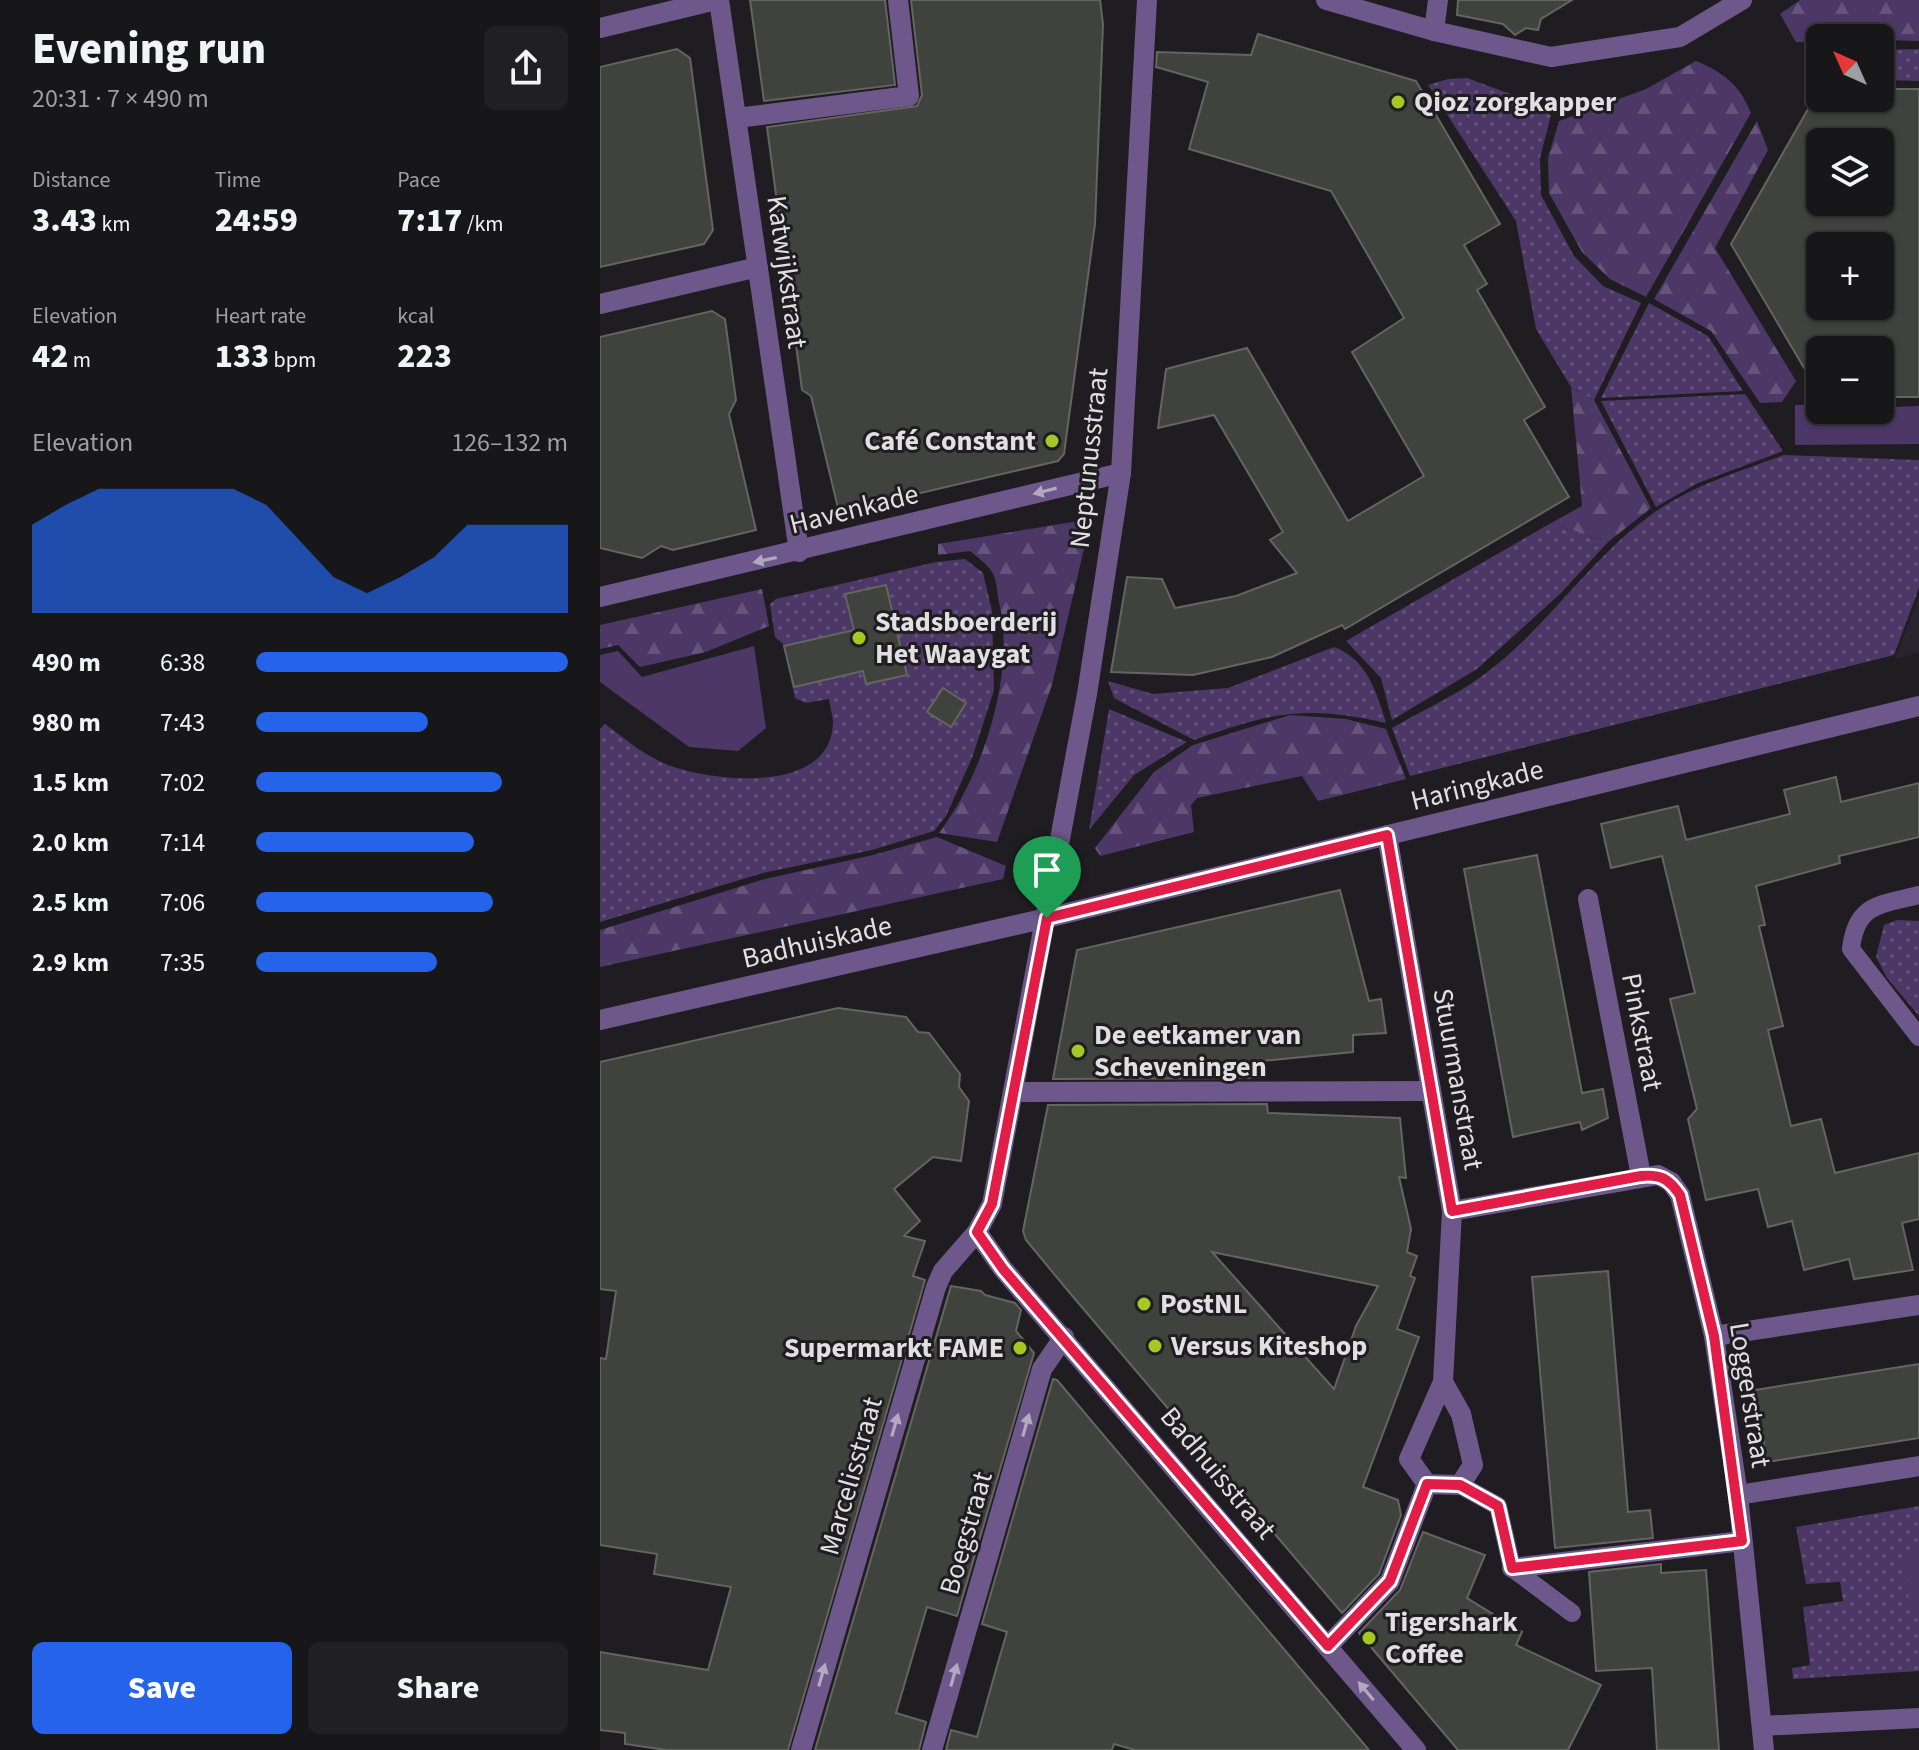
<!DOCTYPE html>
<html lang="en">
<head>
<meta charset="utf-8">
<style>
	:root { --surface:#171619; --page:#201f22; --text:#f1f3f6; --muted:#9e9fa2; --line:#363538; --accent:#2563eb }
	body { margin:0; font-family:"Source Sans 3",sans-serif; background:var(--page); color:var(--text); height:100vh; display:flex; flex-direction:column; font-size:30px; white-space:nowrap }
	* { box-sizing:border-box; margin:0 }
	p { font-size:26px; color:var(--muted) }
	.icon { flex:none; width:44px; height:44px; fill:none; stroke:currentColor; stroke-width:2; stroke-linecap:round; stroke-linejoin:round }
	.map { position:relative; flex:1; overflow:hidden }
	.panel { display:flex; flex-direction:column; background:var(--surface); width:600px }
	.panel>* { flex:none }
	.needle { width:52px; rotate:315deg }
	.controls { position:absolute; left:1206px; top:24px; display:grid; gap:16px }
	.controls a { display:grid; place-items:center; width:88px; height:88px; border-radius:12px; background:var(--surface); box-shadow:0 2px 6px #0004,0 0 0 2px var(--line); font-size:40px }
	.pin { position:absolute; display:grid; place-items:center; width:68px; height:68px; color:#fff; margin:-82px -34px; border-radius:50% 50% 50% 0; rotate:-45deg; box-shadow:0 0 8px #0007 }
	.pin .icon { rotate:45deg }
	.round { display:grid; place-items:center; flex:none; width:84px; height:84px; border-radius:12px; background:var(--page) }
	.head { display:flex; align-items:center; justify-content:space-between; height:136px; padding:0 32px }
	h1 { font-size:44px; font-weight:800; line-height:60px }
	.stats { display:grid; grid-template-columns:repeat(3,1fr); gap:12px; height:136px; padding:8px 32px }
	.stats div { display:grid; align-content:center }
	.stats b { font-size:34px; font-weight:800 }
	.stats small { font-size:22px; font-weight:400 }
	.stats p { font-size:22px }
	.chart { height:224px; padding:16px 32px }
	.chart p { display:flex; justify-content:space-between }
	.chart svg { width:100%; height:144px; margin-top:8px; fill:var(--accent); opacity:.7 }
	.action { display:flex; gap:16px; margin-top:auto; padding:16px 32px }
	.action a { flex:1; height:92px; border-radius:12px; background:var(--accent); color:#fff; font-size:32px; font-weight:800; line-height:92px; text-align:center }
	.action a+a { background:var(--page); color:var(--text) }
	ul { padding:0 32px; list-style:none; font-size:26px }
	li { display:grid; grid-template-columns:128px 96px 1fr; align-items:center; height:60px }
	li i { height:20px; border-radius:10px; background:var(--accent) }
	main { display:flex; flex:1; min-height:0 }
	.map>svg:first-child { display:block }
</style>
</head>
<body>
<main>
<section class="panel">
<div class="head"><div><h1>Evening run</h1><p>20:31 · 7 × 490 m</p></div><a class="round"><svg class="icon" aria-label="share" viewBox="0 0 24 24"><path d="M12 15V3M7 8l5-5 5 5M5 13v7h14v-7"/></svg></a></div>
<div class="stats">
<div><p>Distance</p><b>3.43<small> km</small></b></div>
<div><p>Time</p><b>24:59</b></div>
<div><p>Pace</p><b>7:17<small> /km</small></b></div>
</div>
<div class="stats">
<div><p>Elevation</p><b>42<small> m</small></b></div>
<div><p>Heart rate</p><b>133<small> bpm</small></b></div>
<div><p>kcal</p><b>223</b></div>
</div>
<div class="chart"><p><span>Elevation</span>126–132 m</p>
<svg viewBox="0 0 160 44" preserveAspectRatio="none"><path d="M0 44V17L10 11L20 6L30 6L40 6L50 6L60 6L70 11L80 22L90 33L100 38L110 33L120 27L130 17L140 17L150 17L160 17V44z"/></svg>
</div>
<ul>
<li><b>490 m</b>6:38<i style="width:100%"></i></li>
<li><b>980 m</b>7:43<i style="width:55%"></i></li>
<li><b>1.5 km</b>7:02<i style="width:79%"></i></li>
<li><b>2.0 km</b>7:14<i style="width:70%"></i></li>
<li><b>2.5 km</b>7:06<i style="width:76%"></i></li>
<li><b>2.9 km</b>7:35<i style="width:58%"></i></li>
</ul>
<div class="action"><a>Save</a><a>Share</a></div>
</section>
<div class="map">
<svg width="1319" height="1750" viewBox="0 0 1319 1750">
	<defs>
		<pattern id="grass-dots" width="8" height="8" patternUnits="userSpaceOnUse" patternTransform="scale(2)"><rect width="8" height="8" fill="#4c3766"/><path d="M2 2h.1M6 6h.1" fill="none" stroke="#66547c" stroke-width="1.8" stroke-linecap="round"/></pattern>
		<pattern id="forest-firs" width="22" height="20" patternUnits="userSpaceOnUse" patternTransform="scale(2)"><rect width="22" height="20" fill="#4c3766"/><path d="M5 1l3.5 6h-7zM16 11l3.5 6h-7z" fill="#66547c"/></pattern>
	</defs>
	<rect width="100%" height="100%" fill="#1f1d21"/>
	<path fill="#27242d" d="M1319 596V653L1295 659Z"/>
	<g fill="url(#grass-dots)">
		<path d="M1319 49V81L1280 80V50Z"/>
		<path d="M867 78 921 98 951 115 940 158 941 195 974 256 1003 286 1041 303 994 400 971 387 936 329 916 221 828 85 848 79Z"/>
		<path d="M1049 303 1108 336 1143 391 1001 398Z"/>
		<path d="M1145 394 1183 451 1098 483 1056 507 1001 401Z"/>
		<path d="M1184 455 1319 460V588L1294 655 810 776 792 728C821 711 855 696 882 676 947 629 990 557 1055 512 1094 485 1140 471 1184 455Z"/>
		<path d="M951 523 1008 542 960 594 877 669 792 720 781 678 746 641Z"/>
		<path d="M365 559 383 573 392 611 394 690 372 758 346 816 334 831 272 850 163 873 0 922V729L5 724C23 737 41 753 61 762 105 782 231 797 233 723 233 716 230 707 229 699L206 703 195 698 183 644 175 637 170 604 176 599 336 562Z"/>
		<path d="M734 647C767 659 777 693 786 723 706 704 669 713 594 740L514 698 508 681 553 694 628 688Z"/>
		<path d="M509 709 587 742 534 775 489 830Z"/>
		<path d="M1297 920 1319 921V1016L1287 978 1276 957 1284 925Z"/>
		<path d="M1319 1506V1671L1193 1679 1192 1668 1210 1665 1203 1607 1243 1601 1240 1582 1206 1584 1196 1527Z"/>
	</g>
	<g fill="url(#forest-firs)">
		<path d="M1200 0H1319V41L1220 38V42H1196L1180 14Z"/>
		<path d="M1096 61C1123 72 1140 85 1151 113L1046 297 1010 279 982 252 949 193 948 158 959 121 1046 89Z"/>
		<path d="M1157 121 1168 150 1115 248 1196 381 1182 402 1160 403 1111 331 1054 299Z"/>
		<path d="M971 387 994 400 1051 508 1008 542 951 523 982 506Z"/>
		<path d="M491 519 452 685 397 842 339 833C383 775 416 674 399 602 397 593 397 580 392 572 387 564 377 557 370 551L338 555V544Z"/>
		<path d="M162 589 169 626 106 652 40 667 18 645 0 649V625Z"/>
		<path d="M690 715 746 719 786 729 806 779 718 801 702 776 597 798 591 805 594 832 500 856 495 848 554 772 593 745Z"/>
		<path d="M337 837 406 866 403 879 0 967V930L165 879 273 855Z"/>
	</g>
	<g fill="#4c3766">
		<path d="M1195 405H1220V410L1319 406V444L1195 445Z"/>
		<path d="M154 646 166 728 138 751 89 747 0 682V655L18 651 42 677Z"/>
		<path d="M1319 1553V1609L1310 1610 1304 1554Z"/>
	</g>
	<g fill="#40423d" stroke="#636560" stroke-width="2" fill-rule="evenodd">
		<path d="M150 0H285L295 85 164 101Z"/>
		<path d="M311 0H500L503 24 495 224 464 454 458 461 239 512 211 396 202 390 167 127 317 106 322 95Z"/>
		<path d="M858 0H972L941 19 938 30 926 28 915 35 903 24 857 15Z"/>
		<path d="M658 34 816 81 900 224 864 245 887 284 877 290 945 407 924 420 969 497 745 629 742 625 672 657 593 675 511 672 527 577 562 579 575 608 636 596 697 573 670 540 683 532 614 415 558 428 566 369 647 348 748 521 824 476 752 352 804 318 731 191 589 149 608 82 556 67 557 52 651 55Z"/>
		<path d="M77 49 90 58 113 230 104 244 0 267V67Z"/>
		<path d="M1220 88V98H1280V89H1319V397H1280V350H1220V395L1131 244ZM1220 142H1280V202H1220ZM1220 246H1280V306H1220Z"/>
		<path d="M112 311 125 319 136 400 129 414 156 530 73 550 61 546 42 558 0 548V337Z"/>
		<path d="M286 585 307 675 266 684 263 671 194 687 184 646 254 630 245 594Z"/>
		<path d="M343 688 366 703 351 727 327 712Z"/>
		<path d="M1236 777 1241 802 1319 783V837L1239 856 1240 863 1156 886 1165 925 1159 926 1183 1026 1168 1030 1191 1126 1221 1119 1235 1173 1319 1153V1219L1302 1223 1313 1270 1254 1279 1249 1259 1204 1270 1192 1221 1168 1227 1158 1189 1106 1200 1088 1119 1097 1109 1070 999 1095 993 1062 856 1011 868 1001 824 1078 806 1086 840 1190 814 1184 790Z"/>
		<path d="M937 855 982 1093 1003 1089 1008 1118 982 1130 980 1122 913 1137 864 869Z"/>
		<path d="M740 890 769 1001 781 999 786 1033 753 1035V1052L662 1061 664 1078 453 1079 477 950Z"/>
		<path d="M238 1008 306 1017 318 1032 329 1033 360 1074 359 1087 369 1101 361 1161 333 1157 294 1189 320 1221 304 1236 325 1241 313 1276 325 1280 188 1750H66L25 1744V1733L0 1730V1652L108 1670 131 1587 54 1574 57 1554 0 1545V1358L6 1359 16 1291 0 1289V1062Z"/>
		<path d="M667 1104 668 1113 800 1118 806 1178 799 1177 811 1229 807 1252 817 1256 810 1276 815 1278 797 1329 819 1337 763 1487 798 1500 801 1515 779 1574 742 1613 469 1292 426 1240 423 1231 448 1105ZM612 1252 778 1286 756 1326 734 1389Z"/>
		<path d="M1008 1271 1028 1512 1050 1510 1053 1538 955 1548 932 1277Z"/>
		<path d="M351 1286 381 1291 385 1295 415 1303 421 1310 416 1331 434 1353 357 1616 327 1607 296 1713 326 1722 319 1750H215Z"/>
		<path d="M1319 1364V1438L1167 1462 1155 1390Z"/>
		<path d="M453 1379 457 1380 769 1750H535L514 1744 512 1750H346L351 1730 377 1737 397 1666 407 1632 382 1624Z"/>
		<path d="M823 1532 885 1555 867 1598 922 1632 916 1645 1001 1685 968 1750H858L759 1633 800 1590Z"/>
		<path d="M1061 1564V1573L1106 1570 1119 1750H1057L1052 1668 996 1671 989 1572Z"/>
	</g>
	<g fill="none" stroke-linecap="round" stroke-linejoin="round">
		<g stroke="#6e588b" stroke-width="18">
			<path d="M1319 895C1280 905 1256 903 1251 949L1319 1037"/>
			<path d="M860 1485 898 1506 912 1568 972 1613"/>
		</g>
		<g stroke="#6e588b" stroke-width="20">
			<path d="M119 0 199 552"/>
			<path d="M726 0 834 31 951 57 1080 37 1142 0"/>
			<path d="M0 28 116 0"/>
			<path d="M834 31 838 0"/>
			<path d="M137 118 309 96 298 0"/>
			<path d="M0 304 158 267"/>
			<path d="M0 597 521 473"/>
			<path d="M787 835 852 1211 843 1382 809 1459 827 1484 860 1485 873 1465 861 1414 843 1382"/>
			<path d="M988 899 1041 1176"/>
			<path d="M0 1020 447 918 1319 706"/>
			<path d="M415 1092 831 1091"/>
			<path d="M852 1211 1058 1175 1071 1182 1080 1195 1114 1336 1138 1495 1164 1750"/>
			<path d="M377 1232 403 1269 816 1750"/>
			<path d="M1114 1336 1319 1305"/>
			<path d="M1138 1495 1319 1466"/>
			<path d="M912 1568 1142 1541"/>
			<path d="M728 1646 790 1581 827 1484"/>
			<path d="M1162 1726 1319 1718"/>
			<path d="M201 1750 336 1287 343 1271 377 1232 392 1204 487 694 521 473 547 0"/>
			<path d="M332 1750 442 1369 464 1337"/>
		</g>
	</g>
	<defs><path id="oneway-solid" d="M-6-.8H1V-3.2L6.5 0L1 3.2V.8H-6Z" transform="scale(2)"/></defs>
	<g fill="#b2a9bf">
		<use href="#oneway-solid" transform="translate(445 491) rotate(166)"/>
		<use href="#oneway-solid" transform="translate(165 560) rotate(168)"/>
		<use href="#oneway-solid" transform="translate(295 1425) rotate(-74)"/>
		<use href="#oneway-solid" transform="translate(426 1425) rotate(-74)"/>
		<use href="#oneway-solid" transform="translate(222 1675) rotate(-74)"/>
		<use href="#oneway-solid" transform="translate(354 1675) rotate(-74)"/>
		<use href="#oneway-solid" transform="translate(766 1691) rotate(-130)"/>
	</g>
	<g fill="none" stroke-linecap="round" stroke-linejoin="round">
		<g stroke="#fff" stroke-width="16">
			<path id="route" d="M787 835 852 1211 1041 1176C1061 1174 1069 1179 1080 1195L1114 1336 1142 1541 912 1568 898 1506 860 1485 827 1484 790 1581 728 1646 403 1269 377 1232 392 1204 447 918Z"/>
		</g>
		<use href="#route" stroke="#e11d48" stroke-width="10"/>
	</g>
	<g fill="#a5c823" stroke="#1f1d21" stroke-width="3">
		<circle cx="798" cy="102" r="8"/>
		<circle cx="452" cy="441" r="8"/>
		<circle cx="259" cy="638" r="8"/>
		<circle cx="478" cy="1051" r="8"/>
		<circle cx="544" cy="1304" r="8"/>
		<circle cx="555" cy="1346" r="8"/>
		<circle cx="420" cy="1348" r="8"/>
		<circle cx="769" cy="1638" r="8"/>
	</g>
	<g text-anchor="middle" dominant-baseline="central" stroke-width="6" stroke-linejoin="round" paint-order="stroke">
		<g font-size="28" font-weight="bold" fill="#e0dfe2" stroke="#1f1d21" text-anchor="start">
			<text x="814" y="102">Qioz zorgkapper</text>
			<text x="436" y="441" text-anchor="end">Café Constant</text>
			<text x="275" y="622">Stadsboerderij<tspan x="275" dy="32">Het Waaygat</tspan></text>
			<text x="494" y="1035">De eetkamer van<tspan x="494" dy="32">Scheveningen</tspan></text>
			<text x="560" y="1304">PostNL</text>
			<text x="571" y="1346">Versus Kiteshop</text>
			<text x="404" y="1348" text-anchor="end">Supermarkt FAME</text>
			<text x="785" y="1622">Tigershark<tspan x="785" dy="32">Coffee</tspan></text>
		</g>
		<g font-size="28" fill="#e0dfe2" stroke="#1f1d21">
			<text transform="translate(187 272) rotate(82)">Katwijkstraat</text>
			<text transform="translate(489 458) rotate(-84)">Neptunusstraat</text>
			<text transform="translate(254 509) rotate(-14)">Havenkade</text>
			<text transform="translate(877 785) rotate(-14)">Haringkade</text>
			<text transform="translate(217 942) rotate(-13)">Badhuiskade</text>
			<text transform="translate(1042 1032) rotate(79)">Pinkstraat</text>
			<text transform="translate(858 1079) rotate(80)">Stuurmanstraat</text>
			<text transform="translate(1150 1395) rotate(81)">Loggerstraat</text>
			<text transform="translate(618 1473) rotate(50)">Badhuisstraat</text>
			<text transform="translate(251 1476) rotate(-74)">Marcelisstraat</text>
			<text transform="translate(366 1533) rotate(-74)">Boegstraat</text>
		</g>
	</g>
</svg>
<div class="controls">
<a><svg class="needle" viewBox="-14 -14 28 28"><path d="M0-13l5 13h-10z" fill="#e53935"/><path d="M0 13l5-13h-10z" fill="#9e9fa2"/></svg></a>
<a><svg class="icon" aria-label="layers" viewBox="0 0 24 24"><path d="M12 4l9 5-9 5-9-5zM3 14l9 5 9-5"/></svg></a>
<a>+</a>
<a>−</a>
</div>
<div class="pin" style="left:447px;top:918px;background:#1e9e55"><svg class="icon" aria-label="arrive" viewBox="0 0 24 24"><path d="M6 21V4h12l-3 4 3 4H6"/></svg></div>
</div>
</main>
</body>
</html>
